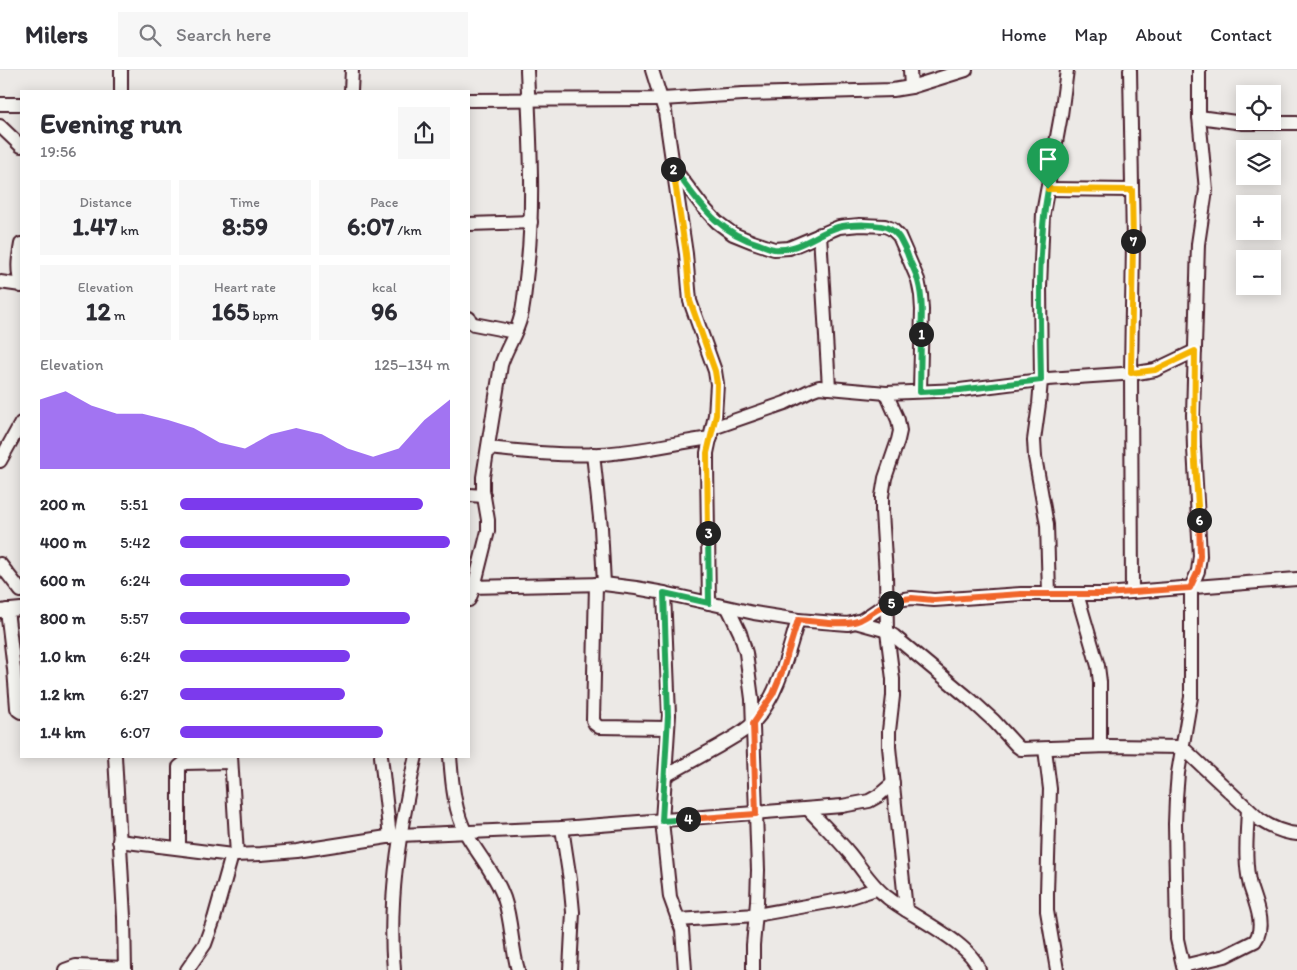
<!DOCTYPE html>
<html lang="en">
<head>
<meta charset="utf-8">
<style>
	:root { --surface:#fff; --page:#f7f7f7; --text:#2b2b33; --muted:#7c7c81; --line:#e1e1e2; --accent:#7c3aed }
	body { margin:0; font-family:Itim,sans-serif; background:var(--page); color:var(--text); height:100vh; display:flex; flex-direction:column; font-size:19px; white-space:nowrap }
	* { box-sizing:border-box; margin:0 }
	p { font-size:16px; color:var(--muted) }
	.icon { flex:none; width:28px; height:28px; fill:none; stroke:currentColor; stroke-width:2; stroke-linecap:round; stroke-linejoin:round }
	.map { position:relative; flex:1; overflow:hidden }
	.drawer { position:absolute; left:20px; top:20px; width:450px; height:668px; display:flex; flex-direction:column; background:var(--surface); border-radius:0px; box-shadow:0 2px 12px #0003 }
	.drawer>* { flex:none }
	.controls { position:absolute; left:1236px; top:15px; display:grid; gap:10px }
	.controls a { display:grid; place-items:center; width:45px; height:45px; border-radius:0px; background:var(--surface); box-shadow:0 2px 12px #0003; font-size:25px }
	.pin { position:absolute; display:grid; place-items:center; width:42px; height:42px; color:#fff; margin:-51px -21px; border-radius:50% 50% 50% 0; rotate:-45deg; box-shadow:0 0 5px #0007 }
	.pin .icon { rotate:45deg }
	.km { position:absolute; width:25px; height:25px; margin:-12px; border-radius:50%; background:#222; color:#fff; font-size:14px; line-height:25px; text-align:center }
	.round { display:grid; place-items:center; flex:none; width:52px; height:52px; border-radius:0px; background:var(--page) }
	.summary { display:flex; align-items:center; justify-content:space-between; height:85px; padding:0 20px }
	h1 { font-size:28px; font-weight:800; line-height:38px }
	.metrics { display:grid; grid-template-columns:repeat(3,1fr); gap:8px; height:85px; padding:5px 20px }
	.metrics div { display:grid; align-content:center; border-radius:0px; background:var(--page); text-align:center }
	.metrics b { font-size:25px; font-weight:800 }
	.metrics small { font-size:14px; font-weight:400 }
	.metrics p { font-size:14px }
	.chart { height:140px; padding:10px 20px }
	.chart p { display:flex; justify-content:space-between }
	.chart svg { width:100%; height:90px; margin-top:5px; fill:var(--accent); opacity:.7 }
	ul { padding:0 20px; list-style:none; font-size:16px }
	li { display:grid; grid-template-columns:80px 60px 1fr; align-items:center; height:38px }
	li i { height:12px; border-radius:6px; background:var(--accent) }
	header { display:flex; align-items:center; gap:30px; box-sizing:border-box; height:70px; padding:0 25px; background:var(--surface); border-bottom:1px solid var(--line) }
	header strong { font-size:24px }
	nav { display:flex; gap:28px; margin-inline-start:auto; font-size:18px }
	.search { width:350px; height:45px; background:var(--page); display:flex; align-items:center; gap:12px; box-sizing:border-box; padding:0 18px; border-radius:0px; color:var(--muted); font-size:19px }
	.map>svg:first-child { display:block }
</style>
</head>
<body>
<header>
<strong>Milers</strong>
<div class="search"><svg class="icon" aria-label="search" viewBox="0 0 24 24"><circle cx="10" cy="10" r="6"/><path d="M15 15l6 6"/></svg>Search here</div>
<nav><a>Home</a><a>Map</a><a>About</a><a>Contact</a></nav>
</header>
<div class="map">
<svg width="1297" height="900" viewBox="0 0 1297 900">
	<rect width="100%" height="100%" fill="#ece9e6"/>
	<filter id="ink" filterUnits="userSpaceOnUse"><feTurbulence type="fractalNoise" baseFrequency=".02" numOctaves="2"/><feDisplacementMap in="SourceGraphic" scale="10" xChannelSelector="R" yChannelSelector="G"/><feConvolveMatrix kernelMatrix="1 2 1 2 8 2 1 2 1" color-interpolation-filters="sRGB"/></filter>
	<g filter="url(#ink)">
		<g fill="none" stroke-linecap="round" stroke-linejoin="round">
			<g stroke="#4a1f2b" stroke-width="16">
				<g id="minor">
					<path d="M121 0V21"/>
					<path d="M652 0 665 42 686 184 690 231 715 301 717 314 715 345 707 383V397L709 533"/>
					<path d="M910 0 911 17"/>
					<path d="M1130 0 1133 173 1131 303 1132 522"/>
					<path d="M351 21 352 0"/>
					<path d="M469 30 662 29 743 24 893 20 911 17 966 0"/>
					<path d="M0 34H21"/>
					<path d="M1199 47 1243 53H1297"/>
					<path d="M0 56 21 76"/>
					<path d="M675 100 703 137 717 152 733 164 753 172 774 179 789 178 839 157 860 155 885 156 892 159 899 166 918 210 921 225 922 240 920 321"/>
					<path d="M1048 119 1132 120"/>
					<path d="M469 154 531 152"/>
					<path d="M820 164 829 318"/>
					<path d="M21 174C18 191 17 199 21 216"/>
					<path d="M0 212 21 215"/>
					<path d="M469 248 470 251 474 254 515 262"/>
					<path d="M886 323 898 350 900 361 898 370 885 408 882 426V442L886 504 887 562 893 609V626L889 661V677L906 840"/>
					<path d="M713 358 785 333 811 320 819 317 886 323 960 320 1048 309 1137 303 1155 300 1195 281"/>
					<path d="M488 378C525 382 562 386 600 384 637 382 674 373 711 368"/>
					<path d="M593 384 601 457 604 514"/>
					<path d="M0 391 21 353"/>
					<path d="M469 425 484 426"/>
					<path d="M0 494 21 521"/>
					<path d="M596 514 593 650 595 654 599 657 668 658"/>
					<path d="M469 517 604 514 636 518 664 523 754 543 798 550 848 554 862 550 886 534 904 529 912 528 934 530 1021 524H1105L1297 509"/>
					<path d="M664 523 669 645 662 751 670 827 682 860 685 900"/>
					<path d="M1049 524 1047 455 1035 387 1034 370 1039 334 1041 310 1040 217 1043 143 1061 45 1067 0"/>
					<path d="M1077 524 1098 596 1100 612V676"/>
					<path d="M469 530 474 517 488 461V450L483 421V407L501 295C506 278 517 264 521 246 524 234 525 221 526 209 535 140 530 69 527 0"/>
					<path d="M728 538 740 563 746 583 752 629 758 800 757 832 753 875V900"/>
					<path d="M7 540 14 599 17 638 18 640 21 642"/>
					<path d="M0 541 21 539"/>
					<path d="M855 552 884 560 894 566 971 630 994 651 1017 676 1021 679 1108 676 1182 677 1260 750C1272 758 1283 763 1297 764"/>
					<path d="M1045 679 1050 719 1047 823V841L1057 900"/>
					<path d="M115 686 124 847 125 900"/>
					<path d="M231 686 237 785"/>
					<path d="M381 686 390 767"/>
					<path d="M450 686C452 712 454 742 467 765 479 786 496 805 504 828 512 851 511 876 518 900"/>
					<path d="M665 706C683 696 701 686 719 676 730 669 745 662 754 652 779 624 787 585 798 550"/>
					<path d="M808 739C822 754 837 768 850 784 862 799 872 816 887 827 910 846 971 872 979 900"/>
					<path d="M562 758 570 810 573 842 570 900"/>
					<path d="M119 771 232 785 261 784 297 781 400 765 562 758 842 736 869 731 878 726 893 713"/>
					<path d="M179 778V697L184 693 231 692"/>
					<path d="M678 850 756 845 845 829 876 819"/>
					<path d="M1183 896 1225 886 1255 871C1266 856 1255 832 1250 816 1244 790 1247 765 1248 739"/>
					<path d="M65 900 76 896 125 898"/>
					<path d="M187 900 205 874 214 849 232 785"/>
					<path d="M394 900C389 845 395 789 406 735 409 719 412 702 416 686"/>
					<path d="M1184 900 1177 869 1175 754 1176 728 1178 703 1191 627V518L1198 501 1200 486 1194 378 1193 345 1198 174 1206 120 1199 47V0"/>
				</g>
			</g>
			<use href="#minor" stroke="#f6f6f2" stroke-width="12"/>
		</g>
	</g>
	<g fill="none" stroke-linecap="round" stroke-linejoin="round" filter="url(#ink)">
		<g stroke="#fff" stroke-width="10">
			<path id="split-1" d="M921 264 920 322 960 320 1041 310C1040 248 1037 180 1048 119"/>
		</g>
		<g stroke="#fff" stroke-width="10">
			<path id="split-2" d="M673 99V98C700 133 715 161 759 174 764 176 769 178 774 179 797 182 817 163 838 157 849 154 881 153 890 159 900 164 902 174 907 183 910 193 916 202 918 211 923 229 922 247 921 264"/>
		</g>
		<g stroke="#fff" stroke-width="10">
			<path id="split-3" d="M673 99 686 184 690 231 715 301 717 314 716 345 707 383 708 463"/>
		</g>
		<g stroke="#fff" stroke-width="10">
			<path id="split-4" d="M688 749 662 751 668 646 664 523 709 533 708 463"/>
		</g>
		<g stroke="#fff" stroke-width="10">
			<path id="split-5" d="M688 749 756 744 753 653 773 624 782 602 798 550C814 551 846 557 860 550 871 545 880 536 891 533"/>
		</g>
		<g stroke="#fff" stroke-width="10">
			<path id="split-6" d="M891 533 904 529 912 528 934 530 1021 524H1105L1190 518 1198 501 1200 486 1199 450"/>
		</g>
		<g stroke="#fff" stroke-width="10">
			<path id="split-7" d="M1133 171 1131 303 1155 300 1195 281 1194 378 1199 450"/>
		</g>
		<g stroke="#fff" stroke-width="10">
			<path id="split-8" d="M1048 119 1132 120 1133 171"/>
		</g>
		<use href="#split-1" stroke="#22a559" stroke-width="6"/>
		<use href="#split-2" stroke="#22a559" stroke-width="6"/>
		<use href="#split-3" stroke="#f5b400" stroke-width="6"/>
		<use href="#split-4" stroke="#22a559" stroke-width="6"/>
		<use href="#split-5" stroke="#f0652b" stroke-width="6"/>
		<use href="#split-6" stroke="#f0652b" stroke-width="6"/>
		<use href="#split-7" stroke="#f5b400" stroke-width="6"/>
		<use href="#split-8" stroke="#f5b400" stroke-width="6"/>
	</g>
</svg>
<div class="controls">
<a><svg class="icon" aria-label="locate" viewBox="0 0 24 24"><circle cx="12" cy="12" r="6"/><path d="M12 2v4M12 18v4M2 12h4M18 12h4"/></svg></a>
<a><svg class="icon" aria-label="layers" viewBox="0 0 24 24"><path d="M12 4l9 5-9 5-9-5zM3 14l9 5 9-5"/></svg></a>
<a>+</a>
<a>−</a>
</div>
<div class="pin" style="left:1048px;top:119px;background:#1e9e55"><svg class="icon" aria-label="arrive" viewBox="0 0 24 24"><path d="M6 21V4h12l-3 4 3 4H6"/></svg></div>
<b class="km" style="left:921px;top:264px">1</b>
<b class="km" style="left:673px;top:99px">2</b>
<b class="km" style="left:708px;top:463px">3</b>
<b class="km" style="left:688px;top:749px">4</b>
<b class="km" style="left:891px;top:533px">5</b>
<b class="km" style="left:1199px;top:450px">6</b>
<b class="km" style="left:1133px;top:171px">7</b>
<section class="drawer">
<div class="summary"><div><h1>Evening run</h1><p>19:56</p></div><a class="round"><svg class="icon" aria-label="share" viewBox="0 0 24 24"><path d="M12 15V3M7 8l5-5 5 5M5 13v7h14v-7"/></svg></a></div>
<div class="metrics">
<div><p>Distance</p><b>1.47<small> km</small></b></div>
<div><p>Time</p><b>8:59</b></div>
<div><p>Pace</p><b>6:07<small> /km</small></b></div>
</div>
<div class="metrics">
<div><p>Elevation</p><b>12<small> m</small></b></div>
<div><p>Heart rate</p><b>165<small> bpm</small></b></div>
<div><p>kcal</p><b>96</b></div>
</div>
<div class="chart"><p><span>Elevation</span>125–134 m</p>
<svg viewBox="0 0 160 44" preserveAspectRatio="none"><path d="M0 44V10L10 6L20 13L30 17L40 17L50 20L60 24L70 31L80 34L90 27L100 24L110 27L120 34L130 38L140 34L150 20L160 10V44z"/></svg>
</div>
<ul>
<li><b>200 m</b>5:51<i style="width:90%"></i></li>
<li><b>400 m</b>5:42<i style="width:100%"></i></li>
<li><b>600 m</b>6:24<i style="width:63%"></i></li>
<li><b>800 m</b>5:57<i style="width:85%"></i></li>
<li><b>1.0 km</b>6:24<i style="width:63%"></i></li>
<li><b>1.2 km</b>6:27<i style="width:61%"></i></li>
<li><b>1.4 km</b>6:07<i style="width:75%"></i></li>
</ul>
</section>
</div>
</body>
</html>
